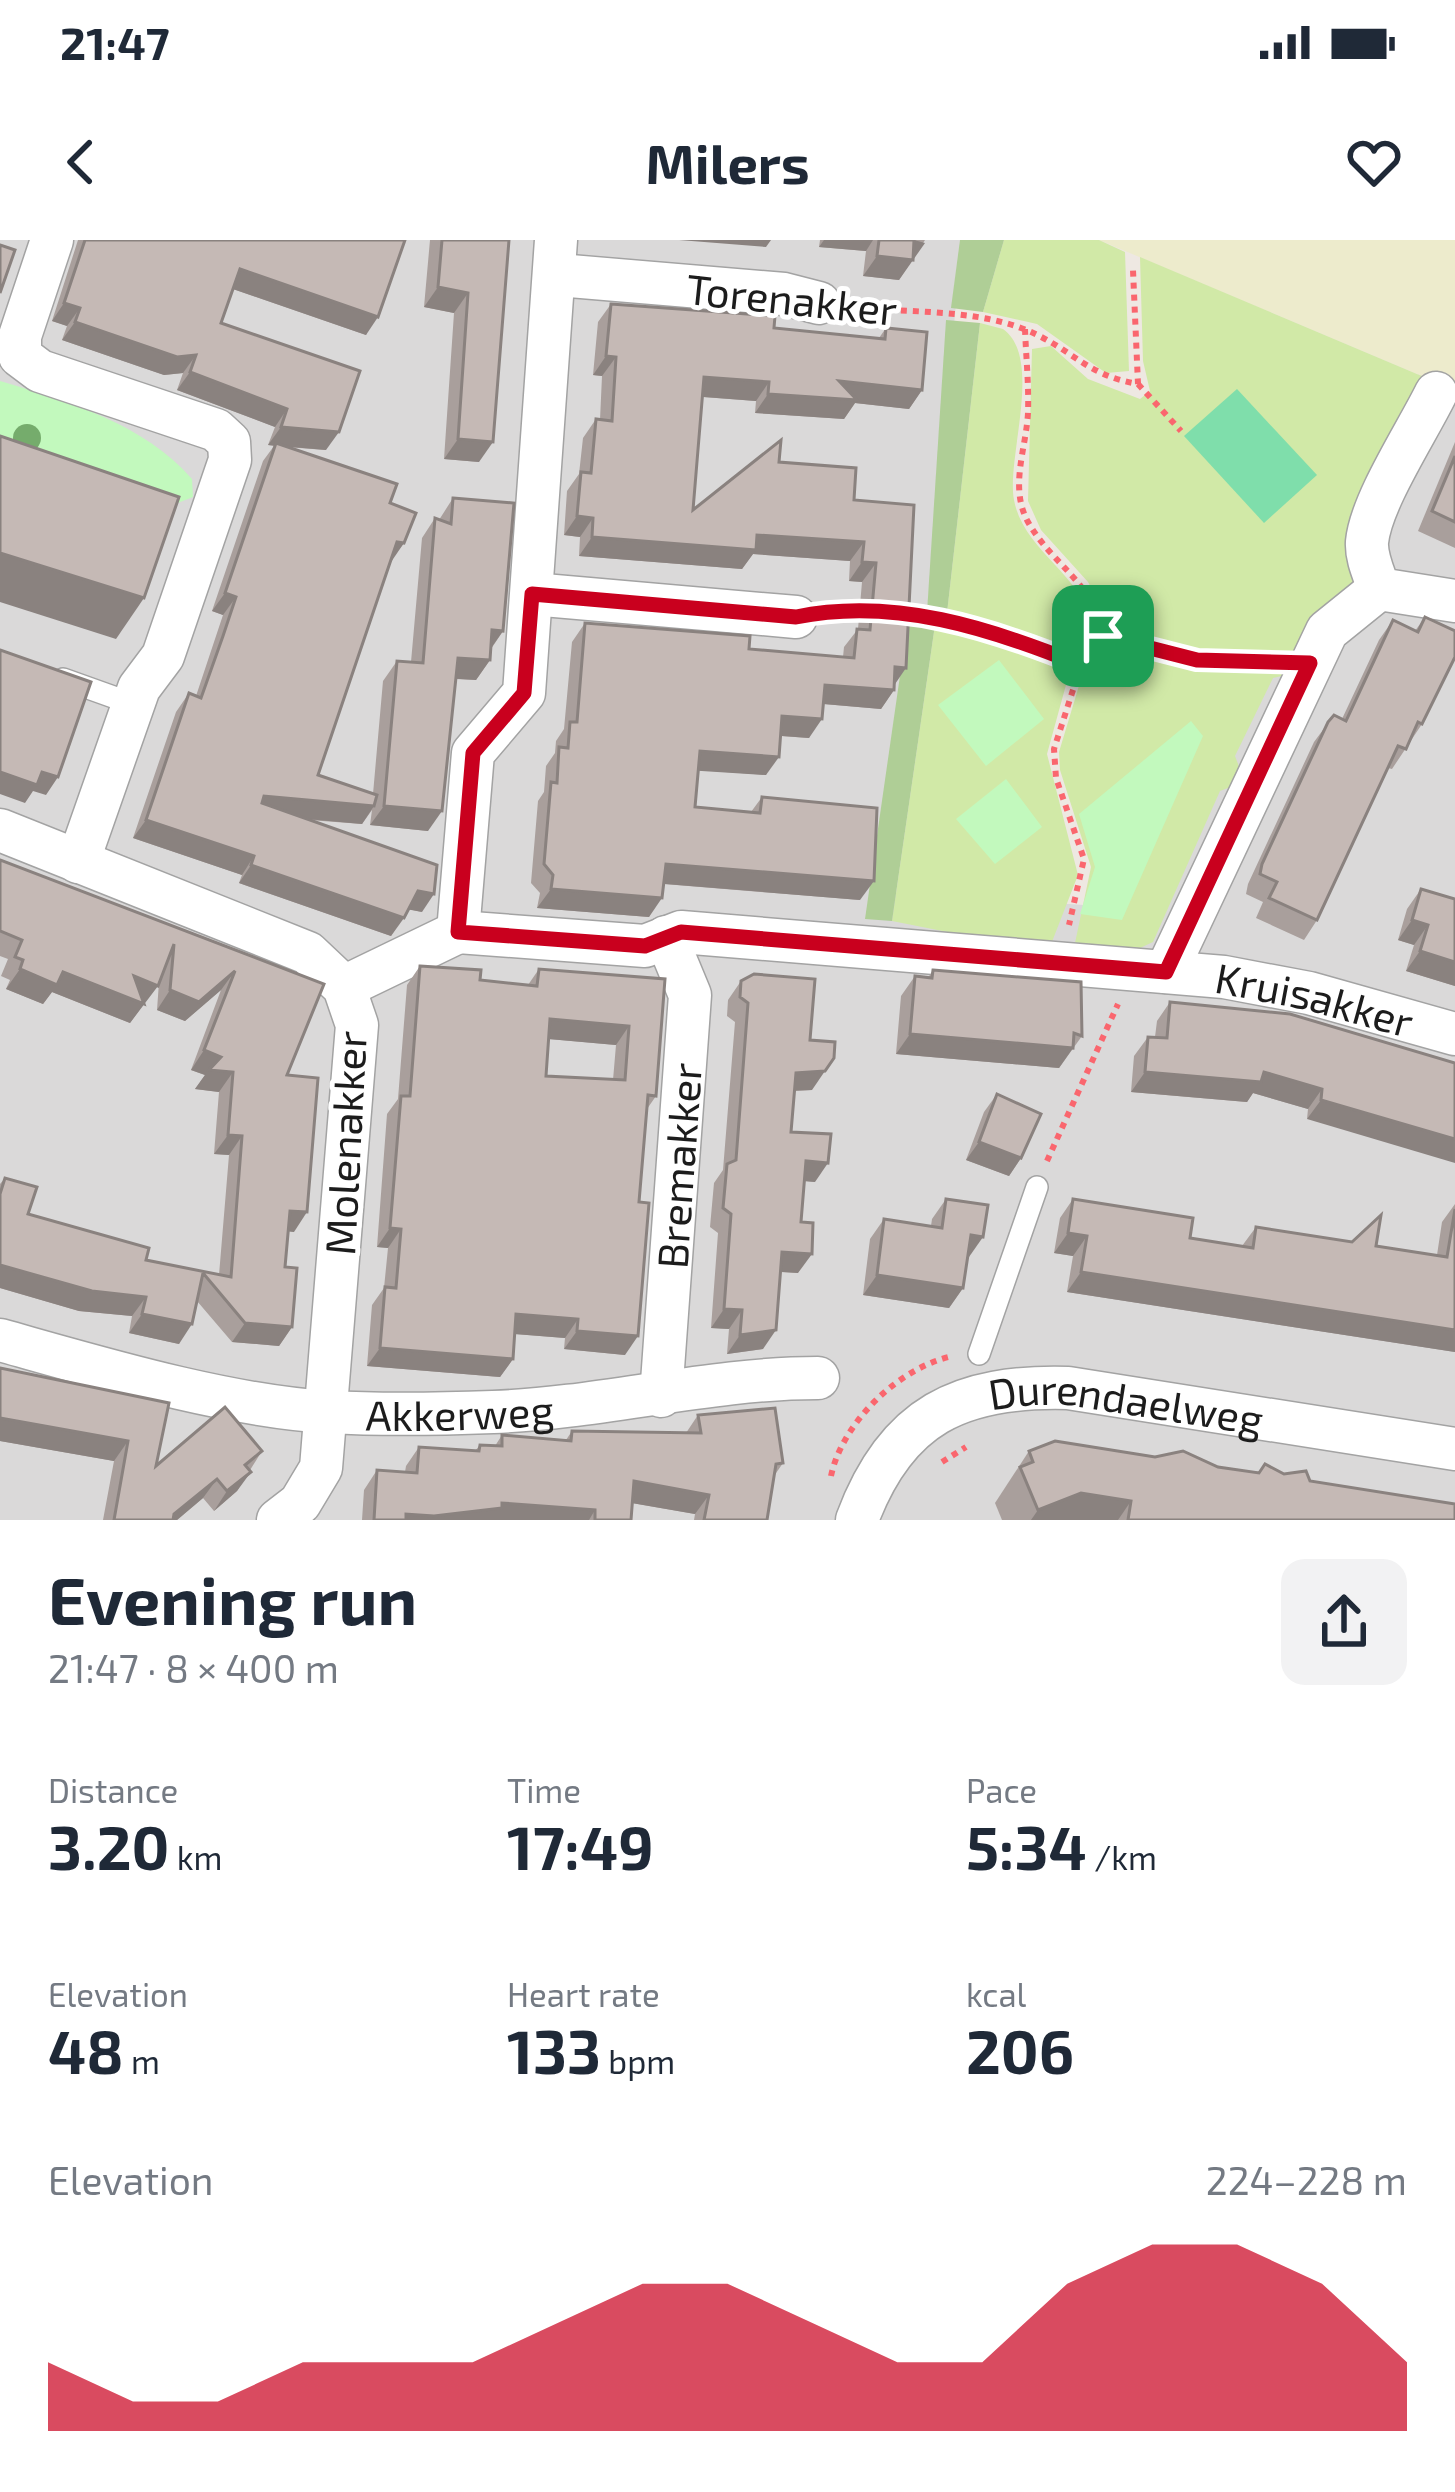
<!DOCTYPE html>
<html lang="en">
<head>
<meta charset="utf-8">
<style>
	:root { --surface:#fff; --page:#f2f2f3; --text:#1f2937; --muted:#747a83; --accent:#c9001e }
	body { margin:0; font-family:"Exo 2",sans-serif; background:var(--page); color:var(--text); height:100vh; display:flex; flex-direction:column; font-size:45px; white-space:nowrap }
	* { box-sizing:border-box; margin:0 }
	p { font-size:39px; color:var(--muted) }
	.icon { flex:none; width:66px; height:66px; fill:none; stroke:currentColor; stroke-width:2; stroke-linecap:round; stroke-linejoin:round }
	.map { position:relative; height:1280px; overflow:hidden }
	.sheet { display:flex; flex-direction:column; background:var(--surface); flex:1 }
	.sheet>* { flex:none }
	.pin { position:absolute; display:grid; place-items:center; width:102px; height:102px; color:#fff; margin:-51px; border-radius:24px; box-shadow:0 6px 18px #0006 }
	.round { display:grid; place-items:center; flex:none; width:126px; height:126px; border-radius:24px; background:var(--page) }
	.head { display:flex; align-items:center; justify-content:space-between; height:204px; padding:0 48px }
	h1 { font-size:66px; font-weight:700; line-height:90px }
	.metrics { display:grid; grid-template-columns:repeat(3,1fr); gap:18px; height:204px; padding:12px 48px }
	.metrics div { display:grid; align-content:center }
	.metrics b { font-size:60px; font-weight:700 }
	.metrics small { font-size:33px; font-weight:400 }
	.metrics p { font-size:33px }
	.chart { height:336px; padding:24px 48px }
	.chart p { display:flex; justify-content:space-between }
	.chart svg { width:100%; height:216px; margin-top:12px; fill:var(--accent); opacity:.7 }
	.status { display:flex; justify-content:space-between; align-items:center; height:84px; padding:0 60px; background:var(--surface); direction:ltr }
	.status svg { height:33px; fill:currentColor }
	header { display:flex; justify-content:space-between; align-items:center; height:156px; padding:0 48px; background:var(--surface); font-size:54px; font-weight:700 }
	.map>svg:first-child { display:block }
</style>
</head>
<body>
<div class="status"><b>21:47</b><svg viewBox="0 0 49 12"><path d="M0 12V9h3v3zM5 12V6h3v6zM10 12V3h3v9zM15 12V0h3v12zM26 1h20v11H26zM47 4h2v5h-2z"/></svg></div>
<header><svg class="icon" aria-label="back" viewBox="0 0 24 24"><path d="M15 5l-7 7 7 7"/></svg>Milers<svg class="icon" aria-label="heart" viewBox="0 0 24 24"><path d="M12 20l-8-8c-3-5 5-10 8-4 3-6 11-1 8 4z"/></svg></header>
<div class="map">
<svg width="1455" height="1280" viewBox="0 0 1455 1280">
	<rect width="100%" height="100%" fill="#eee8e2"/>
	<path fill="#dad9d9" d="M0 0H962L927 372 908 380 872 651 1129 668 1420 131 1455 145V1280H0Z"/>
	<path fill="#edebcc" d="M1099 0H1455V149L1424 137Z"/>
	<g fill="#d1e9a7">
		<path d="M1004 0H1099L1125 12 1129 131 1106 133 1037 84 983 72Z"/>
		<path d="M1140 17 1424 137 1359 344 1297 418 1170 410 1112 386 1088 342 1041 290 1028 261 1032 109 1051 106 1088 139 1140 159 1150 151 1143 121Z"/>
		<path d="M980 83 1003 89C1044 118 1006 218 1014 260 1023 309 1080 334 1093 383L1079 406C1040 417 989 377 947 373Z"/>
		<path d="M935 385 1062 422 1069 434 1047 514 1078 635 1048 712 892 681Z"/>
		<path d="M1122 410 1179 425 1288 430 1290 434 1273 438 1235 516 1240 529 1233 546 1220 551 1153 702 1140 708 1075 703 1091 627 1060 530 1059 512 1081 439 1104 411Z"/>
	</g>
	<g fill="#afce96">
		<path d="M960 0H1004L983 72 951 68Z"/>
		<path d="M946 80 980 83 947 373 927 372Z"/>
		<path d="M908 380 935 385 892 681 865 679Z"/>
	</g>
	<g fill="#c2f9bd">
		<path d="M0 141C68 161 144 184 192 239L193 257 165 268 0 235Z"/>
		<path d="M999 420 1044 479 986 526 938 465Z"/>
		<path d="M1191 481 1203 496 1122 680 1080 674 1095 627 1079 574Z"/>
		<path d="M1006 539 1042 587 995 624 956 579Z"/>
	</g>
	<path fill="#7fdeab" d="M1237 149 1317 235 1264 283 1184 196Z"/>
	<g fill="none" stroke-linecap="round" stroke-linejoin="round">
		<g stroke="#a3a3a3" stroke-width="24">
			<g id="lane">
				<path d="M63 439 133 464"/>
				<path d="M979 1114 1037 947"/>
			</g>
		</g>
		<g stroke="#a3a3a3" stroke-width="45">
			<g id="street">
				<path d="M52 0 20 96V116L40 131 216 190 229 202 230 220 163 416 139 448 78 622"/>
				<path d="M558 35 784 54 819 63"/>
				<path d="M1436 153C1417 192 1371 261 1367 302 1366 318 1374 334 1379 349L1455 361"/>
				<path d="M532 354 796 377"/>
				<path d="M0 590 308 713 344 747 357 785 321 1228 300 1263 278 1280"/>
				<path id="s1" d="M458 692 645 706 681 692 1224 737 1309 753 1455 794"/>
				<path d="M1166 732 1327 391 1379 349"/>
				<path d="M344 747 458 692 473 513 524 453 556 0"/>
				<path id="s2" d="M0 1100C100 1128 226 1166 329 1172 383 1175 439 1174 493 1172 602 1168 710 1138 818 1138"/>
				<path id="s3" d="M661 1156 690 755 666 697"/>
				<path id="s4" d="M857 1280C896 1175 960 1145 1068 1148L1455 1209"/>
			</g>
		</g>
		<g stroke="#fa666e" stroke-width="6" stroke-dasharray="6 6" stroke-linecap="butt">
			<path d="M853 67C908 73 970 69 1021 88 1070 106 1084 135 1138 144L1133 30"/>
			<path d="M1025 89C1026 117 1029 145 1028 173 1026 210 1009 247 1028 282 1052 325 1096 344 1103 396L1081 425 1054 509 1056 538 1084 619 1069 685"/>
			<path d="M1138 144 1181 191"/>
			<path d="M835 370 864 372"/>
			<path d="M901 374 990 388 1081 425"/>
			<path d="M1103 396 1197 420 1271 422"/>
			<path d="M1047 921 1118 764"/>
			<path d="M942 1222 966 1207"/>
			<path d="M831 1236C842 1183 899 1127 953 1116"/>
		</g>
		<use href="#lane" stroke="#fff" stroke-width="21"/>
		<use href="#street" stroke="#fff" stroke-width="42"/>
	</g>
	<circle fill="#75ac6c" cx="27" cy="198" r="14"/>
	<g fill="#a99f9c" fill-rule="evenodd">
		<path d="M78 0H405L366 95 233 49 221 83 326 210 286 207 390 263 404 303 390 321 318 535 373 554 383 441 397 421 411 422 422 298 435 278 439 280 453 258 503 391 491 409 490 420 476 440 456 439 428 591 370 585 372 570 362 584 309 580 422 672 408 669 391 696 239 643 242 635 133 598 176 472 189 453 196 456 223 375 212 371 263 221 274 206 268 205 275 187 177 150 183 133 164 135 62 100 67 86 52 81Z"/>
		<path d="M430 0H509L479 222 444 219 454 73 424 67Z"/>
		<path d="M820 0H925L899 40 863 36 866 11 819 7Z"/>
		<path d="M611 64 774 88 879 98 886 88 922 150 909 169 855 163 844 179 755 173 756 161 703 157 693 270 779 222 854 260 914 265 894 450 881 469 824 464 809 498 781 496 766 535 698 530 695 567 751 572 762 557 860 660 664 644 649 677 537 668 540 653 531 643 538 561 544 552 546 526 555 513 556 501 564 489 572 402 585 383 749 409 843 417 844 407 858 389 862 342 849 341 850 321 753 314 742 329 579 316 580 297 564 295 567 251 579 234 583 198 596 179 600 180 602 136 593 135 598 82Z"/>
		<path d="M1455 202V308L1418 291Z"/>
		<path d="M1425 377 1422 484 1392 529 1388 528 1317 680 1304 700 1256 678 1263 662 1246 654 1248 644 1314 502 1334 475 1342 479 1379 400 1393 380 1415 391Z"/>
		<path d="M0 620 324 744 287 835 294 992 288 991 285 1027 292 1087 279 1106 232 1102 197 1061 179 1104 129 1093 132 1076 79 1071 0 1048V944L5 938 28 974 146 1020 219 1035 229 915 214 914 219 852 195 849 205 835 191 830 221 750 185 781 157 770 159 742 130 783 52 752 43 764 6 749 10 740 1 736 8 719 0 716Z"/>
		<path d="M1421 649 1455 659V746L1406 731 1414 705 1398 700 1407 669Z"/>
		<path d="M420 726 480 740 528 745 539 729 665 739 656 856 647 869 625 1115 564 1109 565 1098 515 1094 513 1119 500 1137 367 1126 372 1065 384 1048 388 1008 377 1007 387 874 398 859 407 745ZM549 799 616 805 613 840 546 836Z"/>
		<path d="M933 730 1082 796 1059 828 896 814 901 756 915 736 928 738Z"/>
		<path d="M741 741 810 800 812 850 795 851 791 892 815 942 804 941 798 1033 780 1032 763 1109 727 1114 729 1089 711 1088 718 993 710 987 714 943 723 930 735 782 727 776 728 760Z"/>
		<path d="M1170 762 1455 823 1307 879 1308 869 1253 853 1247 862 1131 852 1134 816 1148 797H1155L1157 781Z"/>
		<path d="M997 854 1021 918 1009 936 966 920 984 872Z"/>
		<path d="M946 959 969 1017H968L963 1048 949 1068 863 1055 870 999 884 979 931 986 932 979Z"/>
		<path d="M1073 959 1190 998 1242 1006 1256 987 1437 1015 1442 982 1455 964V1112L1067 1052 1073 1016 1054 1013 1060 978Z"/>
		<path d="M0 1128 169 1163 156 1226 262 1211 237 1251 214 1271 203 1258 177 1280H103L114 1221 0 1201Z"/>
		<path d="M698 1175 783 1223 774 1236 767 1280H694L695 1274 632 1263 631 1280H362L364 1250 377 1230 405 1232 406 1226 419 1207 475 1211 480 1205 495 1206 502 1195 566 1200 572 1191 686 1193Z"/>
		<path d="M1029 1211 1284 1234 1455 1280H1002L995 1263Z"/>
	</g>
	<g fill="#8a827f">
		<path d="M679 0H771L766 7Z"/>
		<path d="M824 0H873L866 11 819 7Z"/>
		<path d="M914 0 925 3 899 40 863 36 877 16Z"/>
		<path d="M240 29 378 77 366 95 227 47Z"/>
		<path d="M438 47 468 53 454 73 424 67Z"/>
		<path d="M64 63 80 68 67 86 52 81Z"/>
		<path d="M75 82 196 115 183 133 164 135 62 100Z"/>
		<path d="M606 116 616 117 602 136 593 135Z"/>
		<path d="M190 132 287 169 275 187 177 150Z"/>
		<path d="M704 137 769 142 756 161 691 156Z"/>
		<path d="M839 141 922 150 909 169 855 163 844 179 755 173 768 154Z"/>
		<path d="M281 187 339 192 326 210 268 205Z"/>
		<path d="M458 199 493 202 479 222 444 219Z"/>
		<path d="M577 276 593 278 580 297 564 295Z"/>
		<path d="M757 295 864 302 850 321 753 314 742 329 579 316 592 297Z"/>
		<path d="M397 302 404 303 391 322 384 320Z"/>
		<path d="M0 313 144 358 116 399 0 362Z"/>
		<path d="M862 322 876 323 862 342 849 341Z"/>
		<path d="M225 353 236 357 223 375 212 371Z"/>
		<path d="M492 390 503 391 489 411Z"/>
		<path d="M458 418 490 420 476 440 444 438Z"/>
		<path d="M895 427 906 428 893 447Z"/>
		<path d="M825 445 894 450 881 469 812 463Z"/>
		<path d="M782 476 822 479 809 498 769 495Z"/>
		<path d="M700 511 779 517 766 535 686 530Z"/>
		<path d="M0 532H42L58 537 46 555 33 551 25 563 0 554Z"/>
		<path d="M264 556 374 566 362 584 251 574Z"/>
		<path d="M384 566 442 571 428 591 370 585Z"/>
		<path d="M146 580 254 616 242 635 133 598Z"/>
		<path d="M666 624 874 641 860 660 653 643Z"/>
		<path d="M251 625 404 678 391 696 239 643Z"/>
		<path d="M551 649 662 658 649 677 537 668Z"/>
		<path d="M418 651 434 654 422 672 406 669Z"/>
		<path d="M1412 680 1428 685 1414 705 1398 700Z"/>
		<path d="M1420 711 1455 722V746L1406 731Z"/>
		<path d="M20 729 134 736 158 746 130 783 52 752 43 764 6 749Z"/>
		<path d="M235 731 221 750 185 781 157 770 170 750Z"/>
		<path d="M550 779 629 786 616 805 537 798Z"/>
		<path d="M910 794 1073 808 1059 828 896 814Z"/>
		<path d="M204 810 221 817 233 832 219 852 195 849 205 835 191 830Z"/>
		<path d="M825 831 812 850 783 851 796 833Z"/>
		<path d="M1145 832H1264L1322 849 1308 869 1253 853 1247 862 1131 852Z"/>
		<path d="M1321 860 1455 899V923L1307 879Z"/>
		<path d="M228 895 242 896 229 915 214 914Z"/>
		<path d="M979 902 1021 918 1009 936 966 920Z"/>
		<path d="M806 921 828 923 815 942 793 940Z"/>
		<path d="M290 971 307 972 294 992 277 990Z"/>
		<path d="M390 988 401 989 388 1008 377 1007Z"/>
		<path d="M1068 993 1087 996 1073 1016 1054 1013Z"/>
		<path d="M971 995 983 997 969 1017 957 1015Z"/>
		<path d="M782 1012 812 1014 798 1033 769 1031Z"/>
		<path d="M0 1025 146 1057 132 1076 79 1071 0 1048Z"/>
		<path d="M1081 1032 1455 1090V1112L1067 1052Z"/>
		<path d="M877 1035 963 1048 949 1068 863 1055Z"/>
		<path d="M724 1069 742 1070 729 1089 711 1088Z"/>
		<path d="M142 1074 192 1084 179 1104 129 1093Z"/>
		<path d="M516 1074 578 1079 565 1098 503 1093Z"/>
		<path d="M245 1083 292 1087 279 1106 232 1102Z"/>
		<path d="M776 1090 763 1109 727 1114 740 1095Z"/>
		<path d="M577 1091 638 1096 625 1115 564 1109Z"/>
		<path d="M380 1108 513 1119 500 1137 367 1126Z"/>
		<path d="M0 1178 128 1201 114 1221 0 1201Z"/>
		<path d="M251 1232 237 1251 214 1271 227 1251Z"/>
		<path d="M217 1239 203 1258 177 1280H170L174 1274Z"/>
		<path d="M634 1241 709 1255 695 1274 620 1261Z"/>
		<path d="M1081 1253 1131 1261 1118 1280H1031L1038 1270Z"/>
		<path d="M502 1263 595 1270 589 1280H402L406 1274Z"/>
	</g>
	<g fill="#c5b9b5" stroke="#8a827f" stroke-width="3" fill-rule="evenodd">
		<path d="M85 0H405L378 77 240 29 221 83 360 131 339 192 281 187 287 169 190 132 196 115 177 117 75 82 80 68 64 63Z"/>
		<path d="M442 0H509L493 202 458 199 468 53 438 47Z"/>
		<path d="M879 0H914L913 20 877 16Z"/>
		<path d="M0 5 15 10 0 53Z"/>
		<path d="M611 64 775 76 774 88 885 99 886 88 927 92 922 150 839 141 857 160 768 154 769 142 704 137 693 270 781 200 779 222 856 228 854 260 914 265 906 428 895 427 894 450 825 445 822 479 782 476 779 517 700 511 695 567 760 573 762 557 877 568 874 641 666 624 662 658 551 649 553 635 544 624 551 542 557 543 559 507 568 508 570 482H577L585 383 750 396 749 409 854 418 857 389 870 390 876 323 862 322 864 302 757 295 756 310 592 297 593 278 577 276 581 232 591 233 596 179 612 181 616 117 606 116Z"/>
		<path d="M0 196 179 257 144 358 0 313Z"/>
		<path d="M276 203 397 244 390 263 416 273 404 303 397 302 318 535 377 555 374 566 264 556 262 563 437 625 434 654 418 651 404 678 251 625 254 616 146 580 189 453 201 458 223 396 236 357 225 353Z"/>
		<path d="M1455 216V282L1432 271Z"/>
		<path d="M453 258 514 263 503 391 492 390 490 420 458 418 442 571 384 566 397 421 423 423 435 278 451 284Z"/>
		<path d="M1425 377 1455 391V417L1422 484 1418 482 1406 509 1398 506 1317 680 1269 658 1277 642 1260 634 1262 624 1328 482 1334 475 1346 481 1393 380 1418 392Z"/>
		<path d="M0 410 91 442 58 537 42 532 37 545 0 532Z"/>
		<path d="M0 620 324 744 287 835 318 838 307 972 290 971 285 1027 297 1028 292 1087 245 1083 203 1033 192 1084 142 1074 146 1057 92 1051 0 1025V954L5 938 37 947 28 974 149 1008 146 1020 231 1037 242 896 228 895 233 832 209 830 221 817 204 810 235 731 199 762 170 750 174 704 158 746 134 736 144 764 63 732 57 745 20 729 23 720 15 717 22 700 0 691Z"/>
		<path d="M1421 649 1455 659V722L1420 711 1428 685 1412 680Z"/>
		<path d="M420 726 481 730 480 740 537 746 539 729 665 739 656 856 648 855 639 962 649 963 638 1096 577 1091 578 1079 516 1074 513 1119 380 1108 385 1047 396 1048 401 989 390 988 401 856H410ZM550 779 629 786 625 840 546 836Z"/>
		<path d="M933 730 1081 742 1082 796 1074 793 1073 808 910 794 915 736 932 738Z"/>
		<path d="M754 734 815 739 810 800 835 802 834 818 825 831 796 833 791 892 831 894 828 923 806 921 801 982 813 983 812 1014 782 1012 776 1090 740 1095 742 1070 724 1069 731 974 723 968 727 924 736 920 748 763 740 757 741 741Z"/>
		<path d="M1170 762 1290 774 1455 823V899L1321 860 1322 849 1264 832 1261 842 1145 832 1148 797 1167 798Z"/>
		<path d="M997 854 1041 874 1021 918 979 902Z"/>
		<path d="M946 959 988 965 983 997 971 995 963 1048 877 1035 884 979 942 988Z"/>
		<path d="M1073 959 1193 978 1190 998 1253 1008 1256 987 1352 1002 1381 975 1376 1006 1447 1017 1455 969V1090L1081 1032 1087 996 1068 993Z"/>
		<path d="M0 1128 169 1163 156 1226 225 1167 262 1211 245 1225 251 1232 227 1251 217 1239 174 1274 173 1280H114L128 1201 0 1178Z"/>
		<path d="M775 1168 783 1223 776 1224 767 1280H704L709 1255 634 1241 631 1280H595V1270L502 1263V1268L434 1276 406 1274V1280H374L377 1230 417 1233 419 1207 479 1211 480 1205 502 1206V1195L571 1201 572 1191 701 1193 698 1175Z"/>
		<path d="M1055 1201 1155 1217 1183 1211 1218 1227 1259 1233 1265 1224 1284 1234 1306 1231 1310 1241 1455 1264V1280H1128L1131 1261 1081 1253 1038 1270 1020 1227 1033 1222 1029 1211Z"/>
	</g>
	<g fill="none" stroke-linecap="round" stroke-linejoin="round">
		<g stroke="#fff" stroke-width="24">
			<path id="route" d="M532 354 796 377C894 357 990 388 1081 425L1103 396 1197 420 1310 423 1166 732 681 692 645 706 458 692 473 513 524 453Z"/>
		</g>
		<use href="#route" stroke="#c9001e" stroke-width="15"/>
	</g>
	<g text-anchor="middle" dominant-baseline="central" stroke-width="10" stroke-linejoin="round" paint-order="stroke">
		<g font-size="42" fill="#1c1c1c" stroke="#fff">
			<text transform="translate(792 58) rotate(6)">Torenakker</text>
			<text stroke="none"><textPath href="#s1" startOffset="864">Kruisakker</textPath></text>
			<text transform="translate(344 903) rotate(-87)">Molenakker</text>
			<text stroke="none"><textPath href="#s3" startOffset="231">Bremakker</textPath></text>
			<text stroke="none"><textPath href="#s2" startOffset="468">Akkerweg</textPath></text>
			<text stroke="none"><textPath href="#s4" startOffset="330">Durendaelweg</textPath></text>
		</g>
	</g>
</svg>
<div class="pin" style="left:1103px;top:396px;background:#1e9e55"><svg class="icon" aria-label="arrive" viewBox="0 0 24 24"><path d="M6 21V4h12l-3 4 3 4H6"/></svg></div>
</div>
<section class="sheet">
<div class="head"><div><h1>Evening run</h1><p>21:47 · 8 × 400 m</p></div><a class="round"><svg class="icon" aria-label="share" viewBox="0 0 24 24"><path d="M12 15V3M7 8l5-5 5 5M5 13v7h14v-7"/></svg></a></div>
<div class="metrics">
<div><p>Distance</p><b>3.20<small> km</small></b></div>
<div><p>Time</p><b>17:49</b></div>
<div><p>Pace</p><b>5:34<small> /km</small></b></div>
</div>
<div class="metrics">
<div><p>Elevation</p><b>48<small> m</small></b></div>
<div><p>Heart rate</p><b>133<small> bpm</small></b></div>
<div><p>kcal</p><b>206</b></div>
</div>
<div class="chart"><p><span>Elevation</span>224–228 m</p>
<svg viewBox="0 0 160 44" preserveAspectRatio="none"><path d="M0 44V30L10 38L20 38L30 30L40 30L50 30L60 22L70 14L80 14L90 22L100 30L110 30L120 14L130 6L140 6L150 14L160 30V44z"/></svg>
</div>
</section>
</body>
</html>
